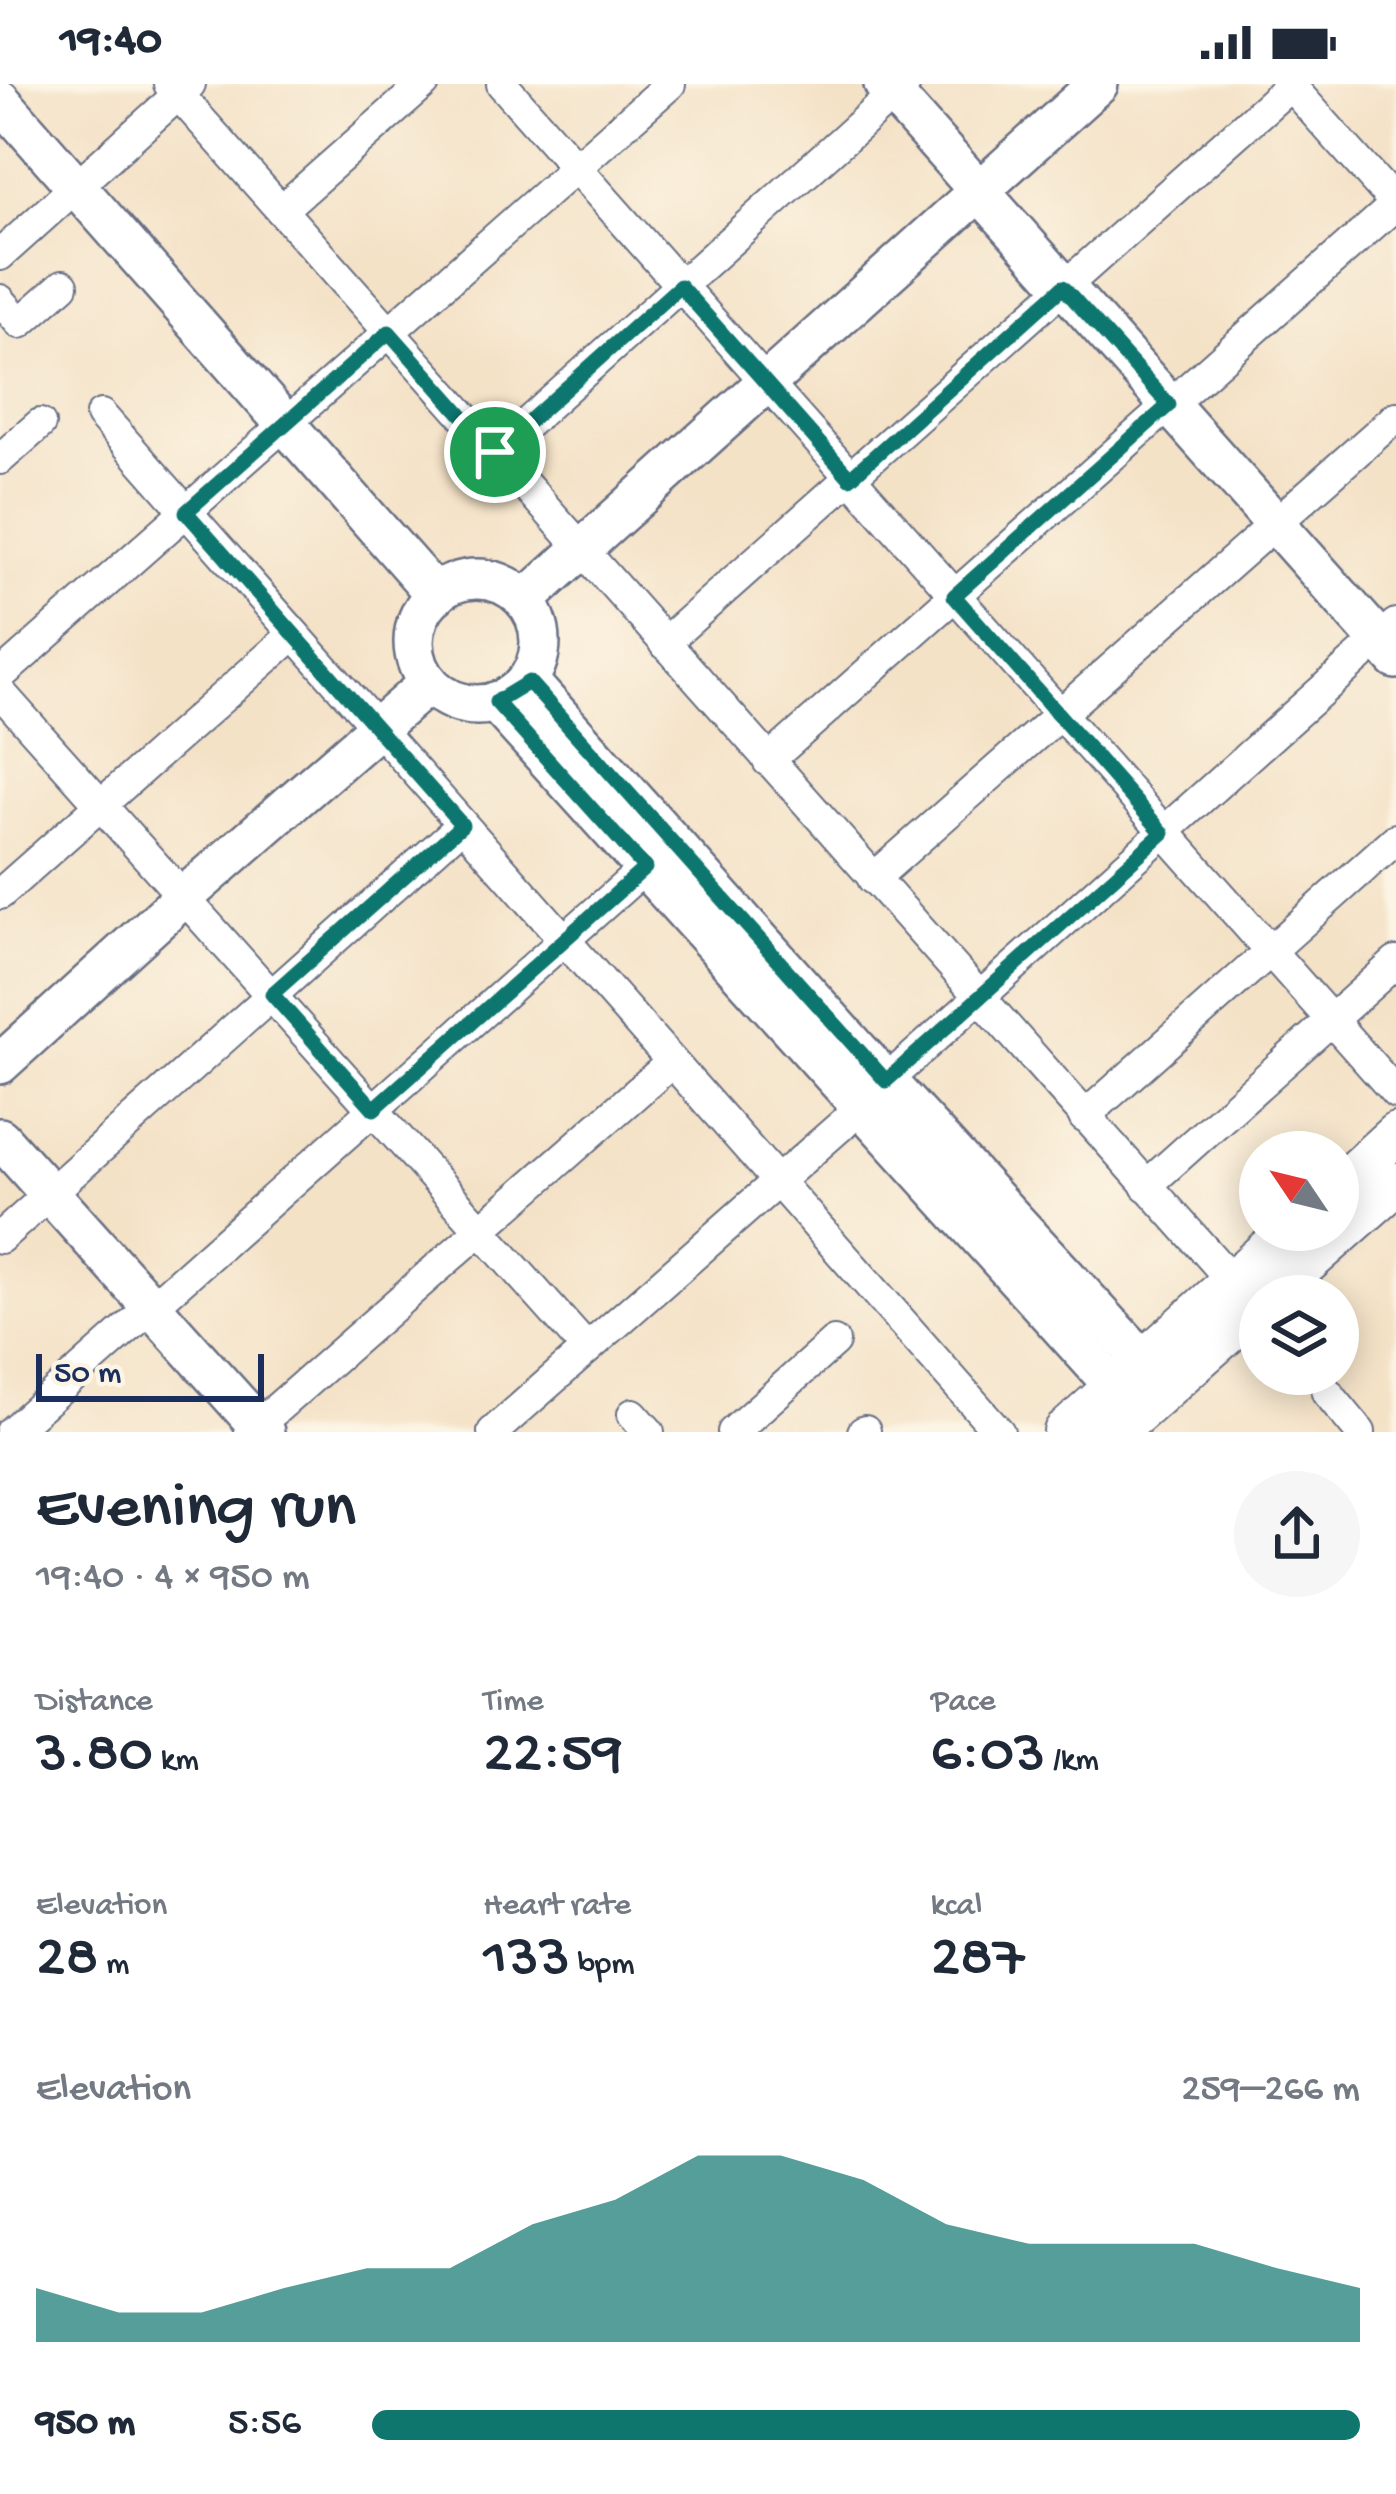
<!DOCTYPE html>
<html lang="en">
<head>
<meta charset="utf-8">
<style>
	:root { --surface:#fff; --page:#f6f6f7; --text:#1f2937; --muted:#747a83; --accent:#0f766e }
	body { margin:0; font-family:"Gochi Hand",sans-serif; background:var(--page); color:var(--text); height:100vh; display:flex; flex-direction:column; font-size:45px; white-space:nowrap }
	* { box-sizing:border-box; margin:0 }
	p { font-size:39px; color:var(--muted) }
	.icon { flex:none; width:66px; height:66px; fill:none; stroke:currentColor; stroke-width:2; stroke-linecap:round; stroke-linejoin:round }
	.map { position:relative; height:1348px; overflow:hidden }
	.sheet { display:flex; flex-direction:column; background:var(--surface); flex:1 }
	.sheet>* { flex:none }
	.needle { width:78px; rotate:305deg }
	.fabs { position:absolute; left:1239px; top:1047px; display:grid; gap:24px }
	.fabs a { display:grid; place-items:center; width:120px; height:120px; border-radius:50%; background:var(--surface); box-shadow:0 6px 30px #0003; font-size:60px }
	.scale { position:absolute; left:36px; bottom:30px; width:228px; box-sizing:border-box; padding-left:12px; border:6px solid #1b2f5e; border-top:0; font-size:33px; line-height:42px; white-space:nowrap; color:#1b2f5e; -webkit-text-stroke:9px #fcf5e5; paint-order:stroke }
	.pin { position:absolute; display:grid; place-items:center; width:102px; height:102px; color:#fff; margin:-51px; border:6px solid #fff; border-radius:50%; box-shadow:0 3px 12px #0007 }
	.round { display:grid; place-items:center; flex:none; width:126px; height:126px; border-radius:63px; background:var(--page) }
	.overview { display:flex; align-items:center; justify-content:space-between; height:204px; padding:0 36px }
	h1 { font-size:66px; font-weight:600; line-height:90px }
	.metrics { display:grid; grid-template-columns:repeat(3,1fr); gap:18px; height:204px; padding:12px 36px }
	.metrics div { display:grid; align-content:center }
	.metrics b { font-size:60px; font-weight:600 }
	.metrics small { font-size:33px; font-weight:400 }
	.metrics p { font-size:33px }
	.chart { height:336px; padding:24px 36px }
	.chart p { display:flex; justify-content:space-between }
	.chart svg { width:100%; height:216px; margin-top:12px; fill:var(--accent); opacity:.7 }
	ul { padding:0 36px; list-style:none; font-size:39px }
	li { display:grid; grid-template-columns:192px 144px 1fr; align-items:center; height:90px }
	li i { height:30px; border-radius:15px; background:var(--accent) }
	.status { display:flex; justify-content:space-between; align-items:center; height:84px; padding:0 60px; background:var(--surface); direction:ltr }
	.status svg { height:33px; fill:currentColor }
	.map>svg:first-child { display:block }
</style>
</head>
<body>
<div class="status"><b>19:40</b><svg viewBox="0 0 49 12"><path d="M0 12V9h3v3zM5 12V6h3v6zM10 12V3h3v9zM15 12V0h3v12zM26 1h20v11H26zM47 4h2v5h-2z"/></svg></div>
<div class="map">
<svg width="1396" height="1348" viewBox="0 0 1396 1348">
	<rect width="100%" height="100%" fill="#fcf5e5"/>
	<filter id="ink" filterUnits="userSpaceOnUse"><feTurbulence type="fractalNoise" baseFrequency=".00833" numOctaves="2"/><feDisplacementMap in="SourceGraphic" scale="24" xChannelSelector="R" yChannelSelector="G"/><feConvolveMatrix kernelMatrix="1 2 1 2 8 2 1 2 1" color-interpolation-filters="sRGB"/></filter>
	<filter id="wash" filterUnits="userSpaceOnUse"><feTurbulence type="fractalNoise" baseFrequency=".004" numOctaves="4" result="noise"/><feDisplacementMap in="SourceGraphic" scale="48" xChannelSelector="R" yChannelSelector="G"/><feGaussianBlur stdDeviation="2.7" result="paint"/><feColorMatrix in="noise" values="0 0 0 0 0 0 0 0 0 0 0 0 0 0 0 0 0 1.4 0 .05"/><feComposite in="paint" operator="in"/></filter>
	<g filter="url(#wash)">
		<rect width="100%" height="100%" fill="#f4e2c7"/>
	</g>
	<g filter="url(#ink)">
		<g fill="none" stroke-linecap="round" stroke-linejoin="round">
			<g stroke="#676e83" stroke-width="34">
				<g id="minor">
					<path d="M169 0 1233 1198"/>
					<path d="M502 0 1396 1009"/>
					<path d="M281 126 424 0"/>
					<path d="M0 171 190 0"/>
					<path d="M0 216 20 239 63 201"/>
					<path d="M101 331 999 1348"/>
					<path d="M495 368 905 0"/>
					<path d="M0 375 40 340"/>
					<path d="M664 559 1292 0"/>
					<path d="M0 592 670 0"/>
					<path d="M0 608 587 1265"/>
					<path d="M768 677 1396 120 1289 0"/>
					<path d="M873 795 1396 333"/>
					<path d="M0 810 294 550"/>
					<path d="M886 997 1396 540"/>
					<path d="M1084 1033 1396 755"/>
					<path d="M1146 1102 1396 878"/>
					<path d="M0 1154 462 741"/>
					<path d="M1327 1308 1360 1348"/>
					<path d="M633 1330 649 1348"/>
					<path d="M11 1348 645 784"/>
					<path d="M250 1348 672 978"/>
					<path d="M493 1348 862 1023"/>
					<path d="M733 1348 834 1258"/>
					<path d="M863 1348 865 1347"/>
				</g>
			</g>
			<g stroke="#676e83" stroke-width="44">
				<g id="tertiary">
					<path d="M884 0 1396 575"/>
					<path d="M0 16 436 511"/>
					<circle cx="477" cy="558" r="63"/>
					<path d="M525 516 1098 0"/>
					<path d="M529 598 886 997 1166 1301"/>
					<path d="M495 618 1134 1324"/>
					<path d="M0 980 186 811 428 600"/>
					<path d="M0 1054 264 1348"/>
				</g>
			</g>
			<g stroke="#676e83" stroke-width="46">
				<g id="secondary">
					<path d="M1338 1103 1396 1050"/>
					<path d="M1269 1212 1396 1100"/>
					<path d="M1065 1348 1290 1146"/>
					<path d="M1115 1348 1260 1220"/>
				</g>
			</g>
			<use href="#minor" stroke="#fff" stroke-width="30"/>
			<use href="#tertiary" stroke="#fff" stroke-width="39"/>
			<use href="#secondary" stroke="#fff" stroke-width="42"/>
		</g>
	</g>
	<g fill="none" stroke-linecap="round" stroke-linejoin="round" filter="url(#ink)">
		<g stroke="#fff" stroke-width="24">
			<path id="route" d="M680 202 850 394 1063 203 1169 321 954 512 1163 749 886 997 529 598 496 618 645 784 374 1025 272 910 462 741 186 428 389 248 495 368Z"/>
		</g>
		<use href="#route" stroke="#0f766e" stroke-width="15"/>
	</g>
</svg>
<div class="fabs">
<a><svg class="needle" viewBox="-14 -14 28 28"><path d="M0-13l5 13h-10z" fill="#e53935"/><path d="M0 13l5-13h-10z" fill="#747a83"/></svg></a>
<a><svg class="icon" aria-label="layers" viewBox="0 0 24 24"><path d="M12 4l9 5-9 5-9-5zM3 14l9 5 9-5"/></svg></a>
</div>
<div class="scale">50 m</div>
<div class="pin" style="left:495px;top:368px;background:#1e9e55"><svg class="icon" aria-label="arrive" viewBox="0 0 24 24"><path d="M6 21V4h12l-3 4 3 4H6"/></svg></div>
</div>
<section class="sheet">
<div class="overview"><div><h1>Evening run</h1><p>19:40 · 4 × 950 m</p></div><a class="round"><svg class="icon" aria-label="share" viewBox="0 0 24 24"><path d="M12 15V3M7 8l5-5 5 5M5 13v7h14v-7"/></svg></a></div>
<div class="metrics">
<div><p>Distance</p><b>3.80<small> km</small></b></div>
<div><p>Time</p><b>22:59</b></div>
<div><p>Pace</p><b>6:03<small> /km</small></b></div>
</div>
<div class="metrics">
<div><p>Elevation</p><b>28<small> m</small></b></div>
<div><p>Heart rate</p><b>133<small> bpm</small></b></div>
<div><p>kcal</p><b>287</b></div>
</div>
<div class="chart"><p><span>Elevation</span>259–266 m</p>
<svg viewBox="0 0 160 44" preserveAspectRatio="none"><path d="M0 44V33L10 38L20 38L30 33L40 29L50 29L60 20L70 15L80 6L90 6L100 11L110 20L120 24L130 24L140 24L150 29L160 33V44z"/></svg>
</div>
<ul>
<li><b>950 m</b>5:56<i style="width:100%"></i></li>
</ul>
</section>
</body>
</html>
